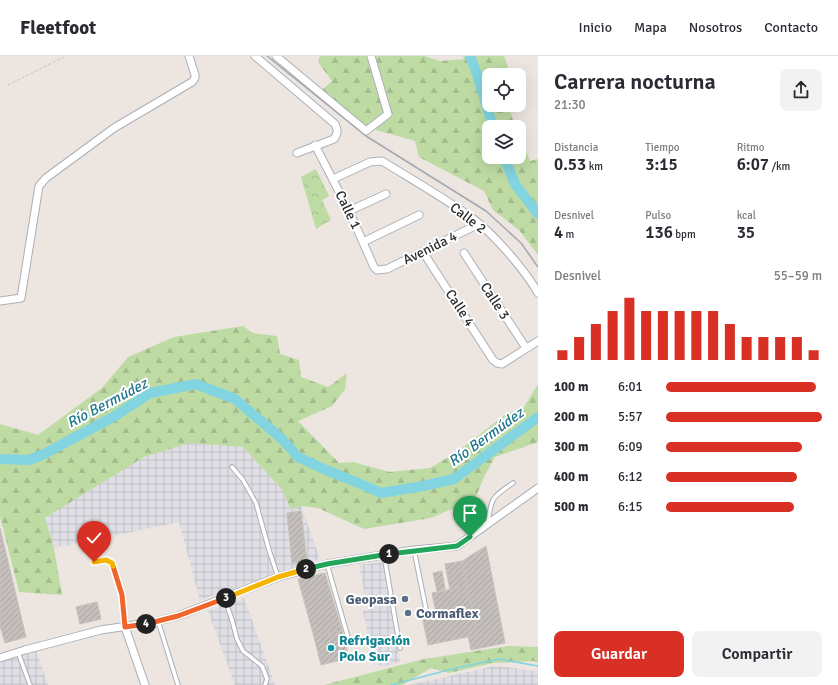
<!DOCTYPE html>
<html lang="es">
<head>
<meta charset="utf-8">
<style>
	:root { --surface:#fff; --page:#f2f2f3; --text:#2b2b33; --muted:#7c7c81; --line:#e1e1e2; --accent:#d93025 }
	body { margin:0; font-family:Signika,sans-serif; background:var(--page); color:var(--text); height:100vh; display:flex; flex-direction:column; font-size:15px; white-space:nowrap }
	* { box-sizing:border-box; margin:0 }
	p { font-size:13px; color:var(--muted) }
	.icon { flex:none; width:22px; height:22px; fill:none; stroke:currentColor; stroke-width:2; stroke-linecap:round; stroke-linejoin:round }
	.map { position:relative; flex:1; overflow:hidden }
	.sheet { display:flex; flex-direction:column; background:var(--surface); width:300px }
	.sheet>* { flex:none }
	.fabs { position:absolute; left:482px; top:12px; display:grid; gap:8px }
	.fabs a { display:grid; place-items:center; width:44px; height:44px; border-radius:8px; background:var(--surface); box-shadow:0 4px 16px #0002; font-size:20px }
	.pin { position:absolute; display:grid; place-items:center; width:34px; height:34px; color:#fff; margin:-41px -17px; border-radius:50% 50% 50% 0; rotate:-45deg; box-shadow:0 0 4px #0007 }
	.pin .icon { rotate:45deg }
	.km { position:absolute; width:20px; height:20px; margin:-10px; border-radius:50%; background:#222; color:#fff; font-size:11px; line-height:20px; text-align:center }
	.round { display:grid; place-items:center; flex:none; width:42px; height:42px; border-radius:8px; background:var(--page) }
	.summary { display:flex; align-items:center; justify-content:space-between; height:68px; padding:0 16px }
	h1 { font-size:22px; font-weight:600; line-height:30px }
	.figures { display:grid; grid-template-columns:repeat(3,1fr); gap:6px; height:68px; padding:4px 16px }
	.figures div { display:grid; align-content:center }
	.figures b { font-size:17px; font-weight:600 }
	.figures small { font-size:11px; font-weight:400 }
	.figures p { font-size:11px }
	.chart { height:112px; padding:8px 16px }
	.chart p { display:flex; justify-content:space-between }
	.chart svg { width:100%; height:72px; margin-top:4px; stroke:var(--accent); stroke-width:6 }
	.cta { display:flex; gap:8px; margin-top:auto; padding:8px 16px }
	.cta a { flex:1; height:46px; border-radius:8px; background:var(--accent); color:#fff; font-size:16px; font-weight:600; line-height:46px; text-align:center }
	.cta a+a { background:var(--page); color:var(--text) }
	ul { padding:0 16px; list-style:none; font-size:13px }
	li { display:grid; grid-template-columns:64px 48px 1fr; align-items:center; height:30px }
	li i { height:10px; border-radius:5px; background:var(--accent) }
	header { display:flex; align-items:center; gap:24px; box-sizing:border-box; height:56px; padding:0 20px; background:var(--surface); border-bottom:1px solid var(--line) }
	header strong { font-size:19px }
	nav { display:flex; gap:22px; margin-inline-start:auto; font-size:14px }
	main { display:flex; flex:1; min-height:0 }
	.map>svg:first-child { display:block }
</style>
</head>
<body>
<header>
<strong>Fleetfoot</strong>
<nav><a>Inicio</a><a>Mapa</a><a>Nosotros</a><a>Contacto</a></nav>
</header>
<main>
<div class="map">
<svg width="538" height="629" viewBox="0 0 538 629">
	<defs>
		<pattern id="industrial-grid" width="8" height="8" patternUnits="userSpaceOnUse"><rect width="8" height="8" fill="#e0dfe5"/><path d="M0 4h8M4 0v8" fill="none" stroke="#c0c0c5"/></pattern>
		<pattern id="forest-firs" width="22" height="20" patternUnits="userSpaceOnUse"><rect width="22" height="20" fill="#bedba4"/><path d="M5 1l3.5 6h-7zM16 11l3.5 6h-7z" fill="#a3bc8d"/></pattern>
		<pattern id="park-crowns" width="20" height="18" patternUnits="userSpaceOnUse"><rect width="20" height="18" fill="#bedba4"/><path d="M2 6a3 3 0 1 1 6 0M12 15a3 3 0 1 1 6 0" fill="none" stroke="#a3bc8d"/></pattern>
		<pattern id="building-hatch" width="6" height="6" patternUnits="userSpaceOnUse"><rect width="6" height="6" fill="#c4bfbc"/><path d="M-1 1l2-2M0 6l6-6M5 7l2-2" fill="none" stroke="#a9a4a2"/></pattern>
	</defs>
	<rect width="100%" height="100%" fill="#ece5e0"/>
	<g fill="url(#industrial-grid)">
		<path d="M190 387 243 391 283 435 290 453 301 450 320 503 200 544 179 466 54 492 45 462 144 401Z"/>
		<path d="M383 506 400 606 385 610 374 609 363 555 368 554 359 509Z"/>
		<path d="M244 542 275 629H235L208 555Z"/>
		<path d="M36 595 48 629H0V605Z"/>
		<path d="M495 610 538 615V629H409Z"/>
	</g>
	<g fill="url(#forest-firs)">
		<path d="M320 0H425L440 5 464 3 463 0H504L511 19H489V49H508L516 71H489V101H519V79L530 105 538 103V199L519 174 493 154 484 135 419 101 415 85 373 73 357 65 320 36 332 25 318 6Z"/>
		<path d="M243 270 253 277 277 280 280 298 299 304 301 321 328 331 347 317 345 333 332 350 298 365 339 407 353 406 390 416 430 412 457 396 506 358 524 351 538 328V386L495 401 485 419 475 443 431 462 364 473 318 452 302 450 290 453 283 435 243 391 190 387 144 401 45 462 54 492 62 539 19 536 0 460V368L38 379 102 332 128 301 174 281Z"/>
		<path d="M508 590 538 591V607L534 605 493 607 449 617 431 612 402 629H324L424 603Z"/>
	</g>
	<path fill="url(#park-crowns)" d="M316 113 329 140 322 144 331 164 316 173 301 121Z"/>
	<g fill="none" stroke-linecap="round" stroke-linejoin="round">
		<path stroke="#81d4e0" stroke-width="1.5" d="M391 629 456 612 499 603 538 610"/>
		<g stroke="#81d4e0" stroke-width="10">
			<path d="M470 0 477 18 493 71"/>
			<path d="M504 101 515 128 538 158"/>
			<path d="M0 403 29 404 44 398 115 360 150 337 196 328 235 343 282 383 298 401 326 414 356 426 381 437 423 430 454 423 538 361"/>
		</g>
	</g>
	<g fill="url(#building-hatch)" stroke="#c7c0ba">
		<path d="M301 455 307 506 292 507 287 457Z"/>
		<path d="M0 472 26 581 5 587 0 570Z"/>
		<path d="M486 490 505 587 471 594 468 580 477 579 462 505Z"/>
		<path d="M462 505 467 530 450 534 445 508Z"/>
		<path d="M442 515 445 533 437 535 433 517Z"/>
		<path d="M325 517 342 574 314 581 298 523Z"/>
		<path d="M467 530 477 579 428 589 422 560 436 557 432 537Z"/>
		<path d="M97 546 101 563 80 568 76 551Z"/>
		<path d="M342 574 349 602 321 609 314 581Z"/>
	</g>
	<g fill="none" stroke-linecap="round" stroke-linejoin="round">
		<g stroke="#acb0b6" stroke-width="5.5">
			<g id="service">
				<path d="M232 411 243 424 256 447 269 494 278 521"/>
				<path d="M488 467C491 442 492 441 513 427"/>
				<path d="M414 494 426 553"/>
				<path d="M384 499 400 592"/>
				<path d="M94 506 106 504 112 507 122 539 125 570"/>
				<path d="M327 508 349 585"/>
				<path d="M225 543 232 564 237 583 243 595 262 610 267 623 265 629"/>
				<path d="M158 565 178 629"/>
				<path d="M18 596 30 629"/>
			</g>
		</g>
		<g stroke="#acb0b6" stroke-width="9">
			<g id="minor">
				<path d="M255 0 335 68C338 74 338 77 334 83L297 97"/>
				<path d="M276 0 366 75 388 58 371 0"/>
				<path d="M315 89 349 155 374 211 377 214 387 213 479 168"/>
				<path d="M333 123 370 106 382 105C411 123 443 141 472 162 493 177 525 214 538 237"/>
				<path d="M349 155 386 138"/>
				<path d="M363 186 419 159"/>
				<path d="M423 196 493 304 497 307 502 308 538 285"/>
				<path d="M464 197 526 292"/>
				<path d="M0 245 21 242 39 130 46 122 114 72 192 26 195 22V19L189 0"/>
				<path d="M125 571 145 629"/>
				<path d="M0 602 25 594 101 574 154 566 178 560 278 521 327 508 414 494 457 490 538 432"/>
			</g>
		</g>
		<path stroke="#c4c4c4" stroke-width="1" stroke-dasharray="3 2" stroke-linecap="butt" d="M8 29 66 0"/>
		<use href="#service" stroke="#fff" stroke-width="3.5"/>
		<use href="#minor" stroke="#fff" stroke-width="7"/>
		<path stroke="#a3a8b3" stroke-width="1.5" d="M267 0 366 80 486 155 521 187 538 211"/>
	</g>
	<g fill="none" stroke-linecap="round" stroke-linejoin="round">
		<g stroke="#fff" stroke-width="8">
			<path id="split-1" d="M389 498 457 490 470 481"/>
		</g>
		<g stroke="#fff" stroke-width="8">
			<path id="split-2" d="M306 513 327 508 389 498"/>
		</g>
		<g stroke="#fff" stroke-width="8">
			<path id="split-3" d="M226 542 278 521 306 513"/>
		</g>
		<g stroke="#fff" stroke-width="8">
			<path id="split-4" d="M146 568 178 560 226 542"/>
		</g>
		<g stroke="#fff" stroke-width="8">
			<path id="split-5" d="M113 510 122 539 125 571 146 568"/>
		</g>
		<g stroke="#fff" stroke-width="8">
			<path id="split-6" d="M94 506 106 504 112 507 113 510"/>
		</g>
		<use href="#split-1" stroke="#22a559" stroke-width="5"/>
		<use href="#split-2" stroke="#22a559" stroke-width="5"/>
		<use href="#split-3" stroke="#f5b400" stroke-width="5"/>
		<use href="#split-4" stroke="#f0652b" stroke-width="5"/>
		<use href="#split-5" stroke="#f0652b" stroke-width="5"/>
		<use href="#split-6" stroke="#f5b400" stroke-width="5"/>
	</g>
	<g fill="#5c6f8a" stroke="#fff" stroke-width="1.5">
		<circle cx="405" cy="543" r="4"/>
		<circle cx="408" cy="557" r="4"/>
	</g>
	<circle fill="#0f9aa8" stroke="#fff" stroke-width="1.5" cx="331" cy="592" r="4"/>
	<g text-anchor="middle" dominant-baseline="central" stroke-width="4" stroke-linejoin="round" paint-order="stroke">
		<g font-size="14" fill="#2c2c2c" stroke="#fff">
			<text transform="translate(348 154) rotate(64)">Calle 1</text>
			<text transform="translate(468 162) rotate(37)">Calle 2</text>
			<text transform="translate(430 192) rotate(-26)">Avenida 4</text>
			<text transform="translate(495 245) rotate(57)">Calle 3</text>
			<text transform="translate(460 252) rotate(57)">Calle 4</text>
		</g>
		<g font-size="14" font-weight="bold" fill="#4e5e75" stroke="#fff" text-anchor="end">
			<text x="397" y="543">Geopasa</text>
			<text x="416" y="557" text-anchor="start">Cormaflex</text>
		</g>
		<g font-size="14" font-weight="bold" fill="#0d838f" stroke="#fff" text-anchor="start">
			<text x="339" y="584">Refrigación<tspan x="339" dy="16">Polo Sur</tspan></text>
		</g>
		<g font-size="15" font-style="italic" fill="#1f768d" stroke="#fff">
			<text transform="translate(107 347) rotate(-28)">Río Bermúdez</text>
			<text transform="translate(486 381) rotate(-36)">Río Bermúdez</text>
		</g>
	</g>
</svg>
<div class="fabs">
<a><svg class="icon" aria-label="locate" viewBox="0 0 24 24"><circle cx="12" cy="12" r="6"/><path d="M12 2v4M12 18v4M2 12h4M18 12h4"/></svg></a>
<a><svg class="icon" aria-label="layers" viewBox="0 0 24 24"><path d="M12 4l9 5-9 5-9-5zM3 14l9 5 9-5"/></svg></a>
</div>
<div class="pin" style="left:470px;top:481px;background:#1e9e55"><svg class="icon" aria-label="arrive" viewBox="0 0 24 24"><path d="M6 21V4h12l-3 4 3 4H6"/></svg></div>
<div class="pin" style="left:94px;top:506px;background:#d93025"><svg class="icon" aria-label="check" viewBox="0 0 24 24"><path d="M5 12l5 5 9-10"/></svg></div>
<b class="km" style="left:389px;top:498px">1</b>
<b class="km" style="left:306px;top:513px">2</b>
<b class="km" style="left:226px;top:542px">3</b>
<b class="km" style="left:146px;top:568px">4</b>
</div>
<section class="sheet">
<div class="summary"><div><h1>Carrera nocturna</h1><p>21:30</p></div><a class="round"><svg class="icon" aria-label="share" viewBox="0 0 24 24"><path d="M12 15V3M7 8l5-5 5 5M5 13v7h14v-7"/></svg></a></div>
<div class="figures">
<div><p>Distancia</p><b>0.53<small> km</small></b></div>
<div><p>Tiempo</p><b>3:15</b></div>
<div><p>Ritmo</p><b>6:07<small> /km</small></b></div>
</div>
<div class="figures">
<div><p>Desnivel</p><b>4<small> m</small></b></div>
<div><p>Pulso</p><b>136<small> bpm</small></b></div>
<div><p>kcal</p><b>35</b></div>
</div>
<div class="chart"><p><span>Desnivel</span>55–59 m</p>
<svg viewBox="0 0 160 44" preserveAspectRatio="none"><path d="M5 44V38M15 44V30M25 44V22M35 44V14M45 44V6M55 44V14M65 44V14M75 44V14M85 44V14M95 44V14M105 44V22M115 44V30M125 44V30M135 44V30M145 44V30M155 44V38"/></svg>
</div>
<ul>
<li><b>100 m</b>6:01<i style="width:96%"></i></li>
<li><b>200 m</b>5:57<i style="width:100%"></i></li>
<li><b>300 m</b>6:09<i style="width:87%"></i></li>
<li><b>400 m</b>6:12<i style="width:84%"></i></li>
<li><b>500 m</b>6:15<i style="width:82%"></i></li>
</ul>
<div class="cta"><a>Guardar</a><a>Compartir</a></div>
</section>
</main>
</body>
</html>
